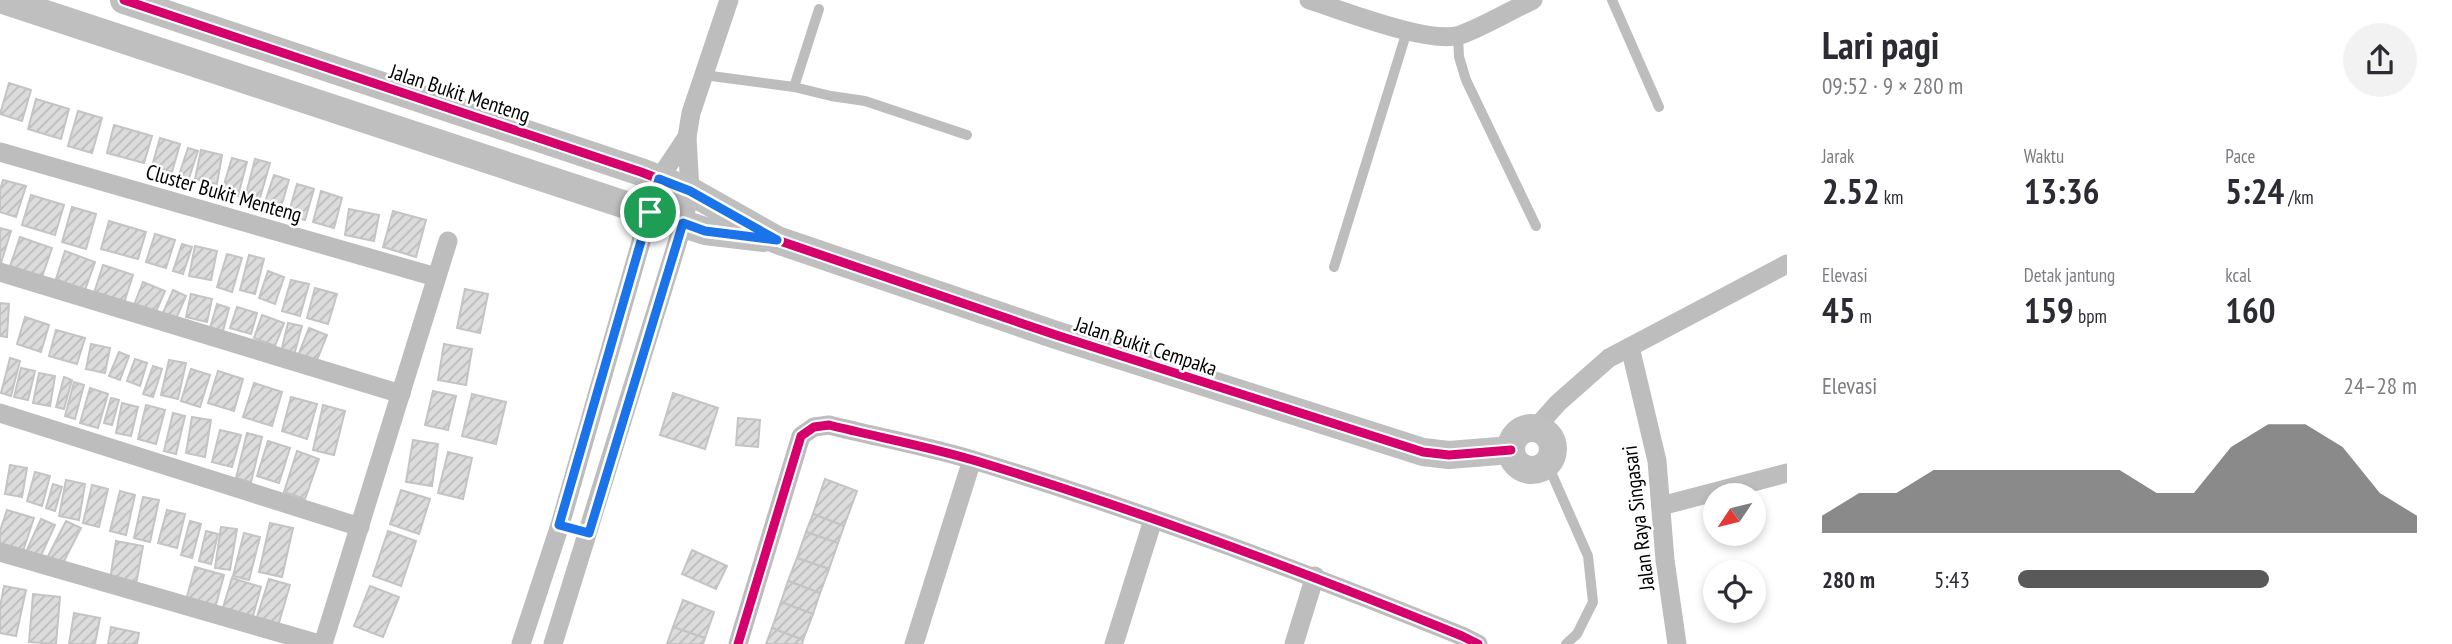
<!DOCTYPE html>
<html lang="id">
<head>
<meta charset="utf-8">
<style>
	:root { --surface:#fff; --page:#f2f2f3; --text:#2b2b33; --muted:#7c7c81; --accent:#595959 }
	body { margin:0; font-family:"PT Sans Narrow",sans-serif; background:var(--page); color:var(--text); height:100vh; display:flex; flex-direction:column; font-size:26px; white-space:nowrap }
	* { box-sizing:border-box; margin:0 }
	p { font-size:23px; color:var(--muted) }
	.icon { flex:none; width:38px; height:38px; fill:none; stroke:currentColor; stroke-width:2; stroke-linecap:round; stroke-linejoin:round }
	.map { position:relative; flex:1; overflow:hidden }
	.panel { display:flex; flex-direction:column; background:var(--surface); width:665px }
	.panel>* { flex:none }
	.needle { width:46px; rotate:235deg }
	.fabs { position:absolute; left:1703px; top:483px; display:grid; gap:14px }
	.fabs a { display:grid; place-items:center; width:63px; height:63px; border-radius:50%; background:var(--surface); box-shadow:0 4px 10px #0003; font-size:35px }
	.pin { position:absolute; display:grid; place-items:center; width:60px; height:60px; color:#fff; margin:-30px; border:4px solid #fff; border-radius:50%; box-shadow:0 2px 7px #0007 }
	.round { display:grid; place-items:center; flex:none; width:74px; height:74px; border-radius:37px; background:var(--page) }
	.summary { display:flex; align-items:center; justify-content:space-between; height:119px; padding:0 35px }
	h1 { font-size:38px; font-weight:600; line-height:52px }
	.metrics { display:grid; grid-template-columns:repeat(3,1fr); gap:10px; height:119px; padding:7px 35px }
	.metrics div { display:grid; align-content:center }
	.metrics b { font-size:35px; font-weight:600 }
	.metrics small { font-size:19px; font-weight:400 }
	.metrics p { font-size:19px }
	.chart { height:196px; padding:14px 35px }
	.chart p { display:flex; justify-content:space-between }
	.chart svg { width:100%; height:126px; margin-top:7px; fill:var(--accent); opacity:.7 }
	ul { padding:0 35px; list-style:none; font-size:23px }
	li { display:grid; grid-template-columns:112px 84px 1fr; align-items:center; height:52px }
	li i { height:18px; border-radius:9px; background:var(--accent) }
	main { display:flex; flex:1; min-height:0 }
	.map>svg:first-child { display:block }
</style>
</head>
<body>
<main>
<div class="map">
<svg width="1787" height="644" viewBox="0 0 1787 644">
	<defs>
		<pattern id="building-hatch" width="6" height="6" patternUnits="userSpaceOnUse" patternTransform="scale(1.75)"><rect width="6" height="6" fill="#dcdcdc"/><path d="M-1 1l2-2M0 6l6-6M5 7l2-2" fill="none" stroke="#bbb"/></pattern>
	</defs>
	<rect width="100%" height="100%" fill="#fff"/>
	<g fill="url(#building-hatch)" stroke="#c4c4c4" stroke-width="2">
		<path d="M9 83 31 90 22 121 0 114Z"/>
		<path d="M36 99 69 109 61 139 28 129Z"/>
		<path d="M78 111 102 118 92 153 68 146Z"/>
		<path d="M114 125 152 136 144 163 107 153Z"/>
		<path d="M160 138 180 144 172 172 152 166Z"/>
		<path d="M188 148 198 151 189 178 179 175Z"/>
		<path d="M201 150 222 155 217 184 195 179Z"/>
		<path d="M232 158 247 162 238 196 222 191Z"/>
		<path d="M255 159 270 163 260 198 246 194Z"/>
		<path d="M274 175 289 180 281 207 265 202Z"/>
		<path d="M3 180 26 186 16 217 0 212V190Z"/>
		<path d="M297 184 314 189 305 220 288 215Z"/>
		<path d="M321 191 342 198 334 228 313 222Z"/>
		<path d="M31 195 64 205 55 235 22 225Z"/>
		<path d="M72 207 96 214 86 249 62 242Z"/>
		<path d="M349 209 379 215 374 241 345 235Z"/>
		<path d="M393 211 426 220 416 257 383 247Z"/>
		<path d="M109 221 146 232 138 259 101 249Z"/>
		<path d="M0 228 11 231 1 263H0Z"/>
		<path d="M155 234 175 240 166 268 146 262Z"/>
		<path d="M20 237 52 248 42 277 10 266Z"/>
		<path d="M182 244 192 247 183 274 173 271Z"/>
		<path d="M195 246 217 251 211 280 189 276Z"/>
		<path d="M65 251 95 262 85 290 56 279Z"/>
		<path d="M227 254 242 258 232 292 217 287Z"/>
		<path d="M249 255 264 259 255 294 240 290Z"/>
		<path d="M103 265 133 275 124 303 94 293Z"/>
		<path d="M268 271 284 277 275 304 259 298Z"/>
		<path d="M291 280 309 284 300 316 282 311Z"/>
		<path d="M143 282 165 291 155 314 134 305Z"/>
		<path d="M315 288 337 294 328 324 307 318Z"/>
		<path d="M465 289 488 294 480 333 457 328Z"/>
		<path d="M173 290 186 296 175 321 162 315Z"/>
		<path d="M191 294 212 299 207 322 186 317Z"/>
		<path d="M0 303 9 304 7 337 0 336Z"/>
		<path d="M217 304 229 308 223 331 210 328Z"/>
		<path d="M237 307 257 313 251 334 230 328Z"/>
		<path d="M262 315 284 323 275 346 254 338Z"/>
		<path d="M25 317 49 325 41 352 17 344Z"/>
		<path d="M288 323 302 326 294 355 281 352Z"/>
		<path d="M309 328 327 335 315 365 297 358Z"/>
		<path d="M56 330 85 338 77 364 49 356Z"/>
		<path d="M91 344 110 348 105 373 86 369Z"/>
		<path d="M444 344 472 349 466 385 438 380Z"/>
		<path d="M119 352 129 356 120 380 109 376Z"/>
		<path d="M10 358 20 361 11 396 1 393Z"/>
		<path d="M135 359 147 363 140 386 127 381Z"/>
		<path d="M169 360 186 363 178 399 161 395Z"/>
		<path d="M153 366 162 369 153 397 143 394Z"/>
		<path d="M21 368 35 371 28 400 14 397Z"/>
		<path d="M191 369 210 375 200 407 181 401Z"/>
		<path d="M218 371 243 379 234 411 208 403Z"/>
		<path d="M39 373 55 376 50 406 33 403Z"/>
		<path d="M64 377 72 380 64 409 56 407Z"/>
		<path d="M74 382 84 385 75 419 65 416Z"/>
		<path d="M254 383 282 392 272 426 243 417Z"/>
		<path d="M90 388 108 394 98 428 80 423Z"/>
		<path d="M433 391 456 396 448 430 425 425Z"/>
		<path d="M673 393 718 408 705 449 660 435Z"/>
		<path d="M472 394 506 402 496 444 462 436Z"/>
		<path d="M291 397 317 404 307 439 282 431Z"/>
		<path d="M111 398 119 400 112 425 104 423Z"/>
		<path d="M122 403 138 407 131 436 116 433Z"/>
		<path d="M146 405 165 410 156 444 138 439Z"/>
		<path d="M323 405 345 411 334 455 313 450Z"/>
		<path d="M173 413 185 416 176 454 164 451Z"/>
		<path d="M192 417 211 420 205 457 186 453Z"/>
		<path d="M738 418 760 420 758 447 736 445Z"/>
		<path d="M220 430 241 435 232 467 212 462Z"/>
		<path d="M247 433 262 437 251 482 236 478Z"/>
		<path d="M413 440 438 444 432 486 406 482Z"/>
		<path d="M268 441 290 448 279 483 257 476Z"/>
		<path d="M297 451 319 459 305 499 284 492Z"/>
		<path d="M448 452 472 458 463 499 438 493Z"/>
		<path d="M10 465 27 468 22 497 5 494Z"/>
		<path d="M35 472 50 476 42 506 27 501Z"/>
		<path d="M825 479 857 491 844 526 813 514Z"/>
		<path d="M66 480 85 484 79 520 59 516Z"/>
		<path d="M53 484 62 487 55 511 46 508Z"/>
		<path d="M92 485 108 489 99 527 83 523Z"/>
		<path d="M401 490 430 499 419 534 390 524Z"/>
		<path d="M120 491 135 495 126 535 110 531Z"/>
		<path d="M143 497 159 500 150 542 134 538Z"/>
		<path d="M7 510 34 518 23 551 0 544V531Z"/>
		<path d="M167 510 185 514 177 548 158 543Z"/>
		<path d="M813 514 844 526 838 543 806 532Z"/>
		<path d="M41 519 55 525 39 560 25 554Z"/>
		<path d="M66 521 81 528 61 567 46 560Z"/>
		<path d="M190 521 201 524 192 558 181 555Z"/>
		<path d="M270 523 293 528 282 577 259 572Z"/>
		<path d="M221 527 237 529 230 570 215 568Z"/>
		<path d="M206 531 218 534 211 564 199 561Z"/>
		<path d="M388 531 416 541 401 586 373 576Z"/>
		<path d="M806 532 838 543 829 569 797 558Z"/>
		<path d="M244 533 260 537 249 580 233 576Z"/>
		<path d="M116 541 143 546 136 584 110 580Z"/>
		<path d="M692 550 727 566 716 589 682 574Z"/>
		<path d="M797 558 829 569 820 593 788 581Z"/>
		<path d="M195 567 224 575 214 612 185 604Z"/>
		<path d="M232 578 261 587 251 623 221 614Z"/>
		<path d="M269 579 290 585 278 626 256 620Z"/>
		<path d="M788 581 820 593 813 614 781 602Z"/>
		<path d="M4 586 26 590 16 636 0 633V607Z"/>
		<path d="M370 586 399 597 383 637 354 626Z"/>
		<path d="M33 594 60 597 56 644 29 642Z"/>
		<path d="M683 600 714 612 705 638 673 627Z"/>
		<path d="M781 602 813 614 803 640 772 628Z"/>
		<path d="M74 613 100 618 95 644H69Z"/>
		<path d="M111 627 139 633 137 644H108Z"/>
		<path d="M673 627 705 638 703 644H667Z"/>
		<path d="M772 628 803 640 802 644H766Z"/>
	</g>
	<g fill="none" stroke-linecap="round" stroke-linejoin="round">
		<g stroke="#bdbdbd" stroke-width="10">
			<path d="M1612 0 1659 107"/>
			<path d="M1458 36 1459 57 1466 80 1536 226"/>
			<path d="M704 75 794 87 831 96 865 101 967 135"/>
			<path d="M794 87 819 9"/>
			<path d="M1334 267 1407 31"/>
			<path d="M1547 463 1588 556 1593 602 1577 634 1566 644"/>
		</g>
		<g stroke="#bdbdbd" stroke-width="19">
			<path d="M1309 0C1342 10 1429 45 1460 35 1485 26 1509 11 1533 0"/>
			<path d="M0 152 436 277"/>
			<path d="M0 272 401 394"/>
			<path d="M1630 347 1657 461 1665 560 1677 644"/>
			<path d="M0 413 360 527"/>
			<path d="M1539 429 1541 422 1558 403 1609 358 1787 264"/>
			<path d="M1661 506 1787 473"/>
			<path d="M0 552 319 644"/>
			<path d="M323 644 448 241"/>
			<path d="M521 644 560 525 659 179 687 137 691 113 729 0"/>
			<path d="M553 644 683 224 690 191 687 137"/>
			<path d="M738 644 801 436 814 427 829 425C877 437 926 446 973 460 1139 510 1302 571 1462 636L1478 644"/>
			<path d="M914 644 972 460"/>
			<path d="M1114 644 1153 520"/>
			<path d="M1294 644 1315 576"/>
		</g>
		<g stroke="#bfbfbf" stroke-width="28">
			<path d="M3 0 705 231 764 238"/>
			<path d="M124 0 641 172 690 191 777 240 1056 335 1423 452 1449 455 1511 450"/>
			<circle cx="1532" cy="449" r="21"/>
		</g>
		<g stroke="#fff" stroke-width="13">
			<g id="cycleway">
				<path d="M124 0 641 172 690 191 777 240 1056 335 1423 452 1449 455 1511 450"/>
				<path d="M738 644 801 436 814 427 829 425C877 437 926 446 973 460 1139 510 1302 571 1462 636L1478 644"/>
			</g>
		</g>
		<use href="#cycleway" stroke="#d6006c" stroke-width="9"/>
	</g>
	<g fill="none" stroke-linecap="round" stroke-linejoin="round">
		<g stroke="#fff" stroke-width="14">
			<path id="route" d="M659 179 690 191 777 240 705 231 683 223 589 533 559 525Z"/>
		</g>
		<use href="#route" stroke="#1a73e8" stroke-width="9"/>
	</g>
	<g text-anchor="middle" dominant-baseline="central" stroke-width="5" stroke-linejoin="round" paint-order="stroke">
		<g font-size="21" fill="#000" stroke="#fff">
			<text transform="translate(460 93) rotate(18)">Jalan Bukit Menteng</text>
			<text transform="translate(224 193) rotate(16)">Cluster Bukit Menteng</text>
			<text transform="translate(1146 346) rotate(18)">Jalan Bukit Cempaka</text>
			<text transform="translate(1638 518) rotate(-97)">Jalan Raya Singasari</text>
		</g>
	</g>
</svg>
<div class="fabs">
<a><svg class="needle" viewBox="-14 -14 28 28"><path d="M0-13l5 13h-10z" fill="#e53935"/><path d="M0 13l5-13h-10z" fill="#7c7c81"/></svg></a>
<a><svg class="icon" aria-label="locate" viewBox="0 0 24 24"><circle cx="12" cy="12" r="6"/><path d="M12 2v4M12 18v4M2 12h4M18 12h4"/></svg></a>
</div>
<div class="pin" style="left:650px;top:212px;background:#1e9e55"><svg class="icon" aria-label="arrive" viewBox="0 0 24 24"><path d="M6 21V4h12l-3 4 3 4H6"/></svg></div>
</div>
<section class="panel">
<div class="summary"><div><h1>Lari pagi</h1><p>09:52 · 9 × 280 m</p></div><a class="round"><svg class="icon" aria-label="share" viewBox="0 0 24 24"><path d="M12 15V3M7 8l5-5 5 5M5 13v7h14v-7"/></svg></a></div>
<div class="metrics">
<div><p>Jarak</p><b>2.52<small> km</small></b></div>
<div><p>Waktu</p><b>13:36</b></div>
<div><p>Pace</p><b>5:24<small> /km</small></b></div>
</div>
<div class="metrics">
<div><p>Elevasi</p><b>45<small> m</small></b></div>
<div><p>Detak jantung</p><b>159<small> bpm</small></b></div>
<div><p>kcal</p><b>160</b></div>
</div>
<div class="chart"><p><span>Elevasi</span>24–28 m</p>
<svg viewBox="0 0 160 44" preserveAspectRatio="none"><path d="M0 44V38L10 30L20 30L30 22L40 22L50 22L60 22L70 22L80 22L90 30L100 30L110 14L120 6L130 6L140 14L150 30L160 38V44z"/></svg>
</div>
<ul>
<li><b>280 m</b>5:43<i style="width:63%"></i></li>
</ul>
</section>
</main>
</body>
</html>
